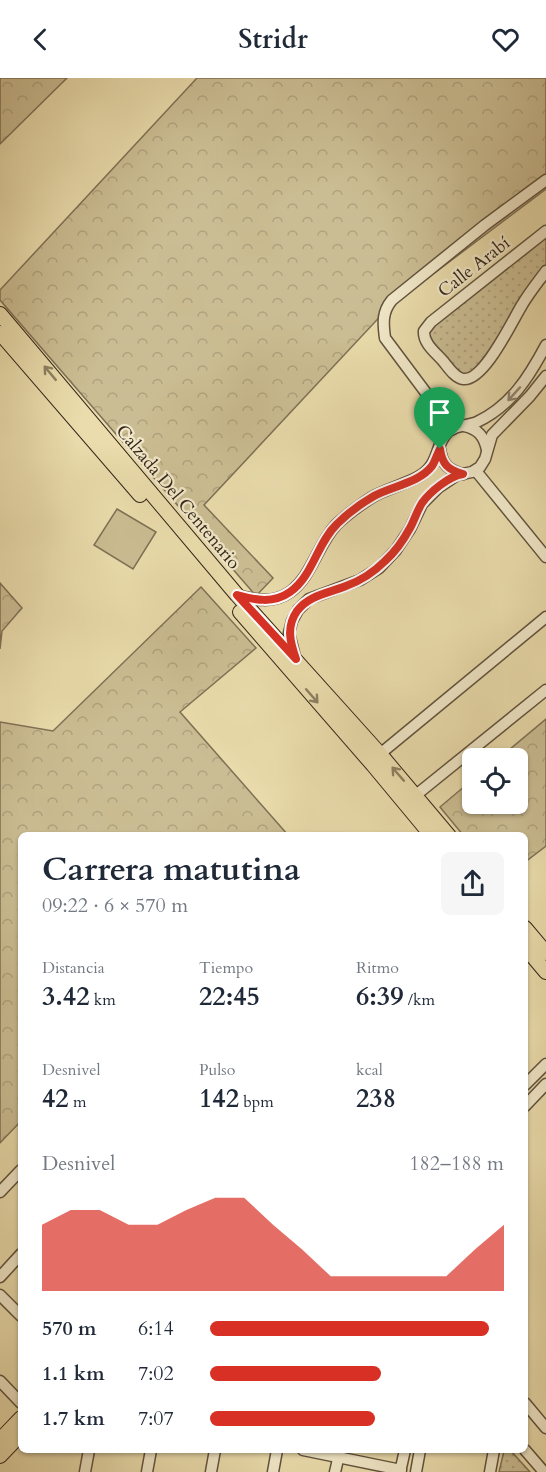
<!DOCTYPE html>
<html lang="es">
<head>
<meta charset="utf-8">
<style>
	:root { --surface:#fff; --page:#f6f6f7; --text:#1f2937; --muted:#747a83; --accent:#d93025 }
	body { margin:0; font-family:Cardo,serif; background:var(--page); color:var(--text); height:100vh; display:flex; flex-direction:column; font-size:22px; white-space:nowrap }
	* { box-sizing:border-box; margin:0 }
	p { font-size:20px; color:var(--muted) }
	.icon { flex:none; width:33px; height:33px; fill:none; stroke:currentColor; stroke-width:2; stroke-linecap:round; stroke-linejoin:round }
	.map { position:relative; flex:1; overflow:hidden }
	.drawer { position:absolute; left:18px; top:754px; width:510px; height:621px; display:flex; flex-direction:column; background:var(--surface); border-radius:9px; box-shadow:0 2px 4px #0004 }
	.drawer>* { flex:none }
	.fabs { position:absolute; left:462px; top:670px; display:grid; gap:12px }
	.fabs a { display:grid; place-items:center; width:66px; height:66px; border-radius:9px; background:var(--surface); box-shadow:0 2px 4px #0004; font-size:30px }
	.pin { position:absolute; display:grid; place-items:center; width:51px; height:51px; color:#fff; margin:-62px -26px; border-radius:50% 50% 50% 0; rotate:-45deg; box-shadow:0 0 6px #0007 }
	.pin .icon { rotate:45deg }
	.round { display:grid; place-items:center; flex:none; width:63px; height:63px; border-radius:9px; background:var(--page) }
	.summary { display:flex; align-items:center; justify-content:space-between; height:102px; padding:0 24px }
	h1 { font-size:33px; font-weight:700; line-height:45px }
	.metrics { display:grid; grid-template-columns:repeat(3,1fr); gap:9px; height:102px; padding:6px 24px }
	.metrics div { display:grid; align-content:center }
	.metrics b { font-size:26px; font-weight:700 }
	.metrics small { font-size:16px; font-weight:400 }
	.metrics p { font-size:16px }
	.chart { height:168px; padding:12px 24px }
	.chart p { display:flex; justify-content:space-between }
	.chart svg { width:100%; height:108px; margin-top:6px; fill:var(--accent); opacity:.7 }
	ul { padding:0 24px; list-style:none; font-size:20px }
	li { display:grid; grid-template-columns:96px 72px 1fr; align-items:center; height:45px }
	li i { height:15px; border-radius:8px; background:var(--accent) }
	header { display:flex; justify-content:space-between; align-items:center; height:78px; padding:0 24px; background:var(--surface); font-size:27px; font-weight:700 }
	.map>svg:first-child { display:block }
</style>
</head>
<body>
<header><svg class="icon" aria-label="back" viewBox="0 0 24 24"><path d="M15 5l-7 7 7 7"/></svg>Stridr<svg class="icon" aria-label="heart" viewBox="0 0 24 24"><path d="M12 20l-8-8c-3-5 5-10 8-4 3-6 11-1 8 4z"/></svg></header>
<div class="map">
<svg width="546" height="1394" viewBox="0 0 546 1394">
	<defs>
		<pattern id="forest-crowns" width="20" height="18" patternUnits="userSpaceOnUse" patternTransform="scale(1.5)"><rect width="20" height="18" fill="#cbbd93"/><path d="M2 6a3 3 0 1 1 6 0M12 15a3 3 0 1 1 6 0" fill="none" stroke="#afa27e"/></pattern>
		<pattern id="park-dots" width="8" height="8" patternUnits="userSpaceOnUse" patternTransform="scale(1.5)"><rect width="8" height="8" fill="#cbbd93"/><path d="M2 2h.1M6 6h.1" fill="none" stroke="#afa27e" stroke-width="1.8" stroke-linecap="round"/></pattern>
	</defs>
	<rect width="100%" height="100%" fill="#eadcac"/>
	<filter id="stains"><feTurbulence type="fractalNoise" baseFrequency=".00333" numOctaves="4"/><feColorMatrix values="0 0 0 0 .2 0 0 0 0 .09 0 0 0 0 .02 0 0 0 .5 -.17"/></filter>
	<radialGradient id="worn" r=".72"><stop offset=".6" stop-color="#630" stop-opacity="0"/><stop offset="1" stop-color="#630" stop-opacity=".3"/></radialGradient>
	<g fill="url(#forest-crowns)" stroke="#7f7156" stroke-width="1.5">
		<path d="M0 0H67L0 66Z"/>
		<path d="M197 0H546V111L388 230 204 427 273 500 256 518 0 222V212Z"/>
		<path d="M0 505 22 530 2 553 0 571Z"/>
		<path d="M201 509 256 570 180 634 288 757 21 758V1043L0 1065V644L53 653Z"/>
		<path d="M546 641V768L525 784V758L463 757 440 729 472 702V726H518V681H498Z"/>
	</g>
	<g fill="url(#park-dots)" stroke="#7f7156" stroke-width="1.5">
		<path d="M546 158V187L519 221 500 256 477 293 466 297 457 293 428 262V253Z"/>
		<path d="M504 1373H511L530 1394H499Z"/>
	</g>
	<path fill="#cbbd93" stroke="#7f7156" stroke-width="1.5" d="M117 431 156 454 133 491 94 467Z"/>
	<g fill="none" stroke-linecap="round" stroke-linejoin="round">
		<g stroke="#61533e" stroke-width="13">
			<g id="minor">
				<path d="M546 153 431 244 424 253C423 265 435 274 443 283 448 289 455 300 463 301 484 304 512 243 522 227 529 215 538 204 546 193"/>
				<path d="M464 348C478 351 484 358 487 372"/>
				<path d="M453 351 385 260C383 245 382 234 392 222L485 147 546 102"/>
				<path d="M440 371C442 386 448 392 463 396"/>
				<path d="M476 393 546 479"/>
				<path d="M237 517C255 522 273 526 290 514 312 498 318 466 336 447 345 438 365 423 376 417 390 410 405 406 418 399 441 386 434 367 448 354 455 347 468 348 477 344 511 328 529 299 546 267"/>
				<path d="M295 579 289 555 292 543 298 532 309 521 360 502 379 490 396 472 410 451 422 426 439 409 457 397 472 394 480 389 485 381 492 357 530 318 546 298"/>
				<path d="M380 676 546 539"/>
				<path d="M416 717 546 612"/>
				<path d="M525 1007 546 986"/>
				<path d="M525 1028 546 1006"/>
				<path d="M0 1114 21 1092"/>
				<path d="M0 1199 21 1176"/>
				<path d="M0 1217 21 1238"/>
				<path d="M0 1303 21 1325"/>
				<path d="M525 1325 546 1350"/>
				<path d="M303 1372 401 1392"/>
				<path d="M525 1372 544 1394"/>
				<path d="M85 1394 89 1372"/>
				<path d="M147 1394 151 1372"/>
				<path d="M211 1394 215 1372"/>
				<path d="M273 1394 277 1372"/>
				<path d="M335 1394 340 1373"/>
				<path d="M400 1394 405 1372"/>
				<path d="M416 1394 420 1372"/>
				<path d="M490 1394 494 1372"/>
			</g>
		</g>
		<g stroke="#332519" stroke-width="16">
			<g id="major">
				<path d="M0 236 237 517 380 676 449 758"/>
				<path d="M0 255 140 417"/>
				<path d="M240 534 373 687 432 758"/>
				<path d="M525 850 546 875"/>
				<path d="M525 869 546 894"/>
				<path d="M0 1362 21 1340"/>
				<path d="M0 1378 21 1356"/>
			</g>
		</g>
		<use href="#minor" stroke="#f1e8c9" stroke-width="10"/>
		<use href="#major" stroke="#eadcac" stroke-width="14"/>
	</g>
	<defs><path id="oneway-shaft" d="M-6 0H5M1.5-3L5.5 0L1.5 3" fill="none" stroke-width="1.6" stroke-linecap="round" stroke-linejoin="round" transform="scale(1.5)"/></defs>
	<g stroke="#8e8062">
		<use href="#oneway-shaft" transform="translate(50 295) rotate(-130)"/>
		<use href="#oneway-shaft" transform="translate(312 618) rotate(49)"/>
		<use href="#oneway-shaft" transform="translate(398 696) rotate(-131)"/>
	</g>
	<use stroke="#928671" href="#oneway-shaft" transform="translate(514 316) rotate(132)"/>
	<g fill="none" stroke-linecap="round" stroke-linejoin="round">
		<g stroke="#fff" stroke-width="12">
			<path id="route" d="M440 371C442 386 448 392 463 396 449 398 430 414 422 425 417 433 414 443 410 450 403 463 395 474 385 483 374 494 360 503 346 508 329 515 309 517 297 533 286 549 290 564 296 581L237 517C255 522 273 526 290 514 313 498 317 465 337 446 347 436 362 425 374 418 392 408 419 405 432 388 435 384 437 376 440 371Z"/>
		</g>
		<use href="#route" stroke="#d93025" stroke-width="8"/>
	</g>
	<g text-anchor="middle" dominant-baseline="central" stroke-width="4.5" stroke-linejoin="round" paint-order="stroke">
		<g font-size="18" fill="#332519" stroke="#f1e8c9">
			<text transform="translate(474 189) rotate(-38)">Calle Arabí</text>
			<text transform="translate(178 419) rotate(50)">Calzada Del Centenario</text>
		</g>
	</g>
	<rect width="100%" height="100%" filter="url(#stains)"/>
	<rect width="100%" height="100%" fill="url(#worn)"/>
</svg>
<div class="fabs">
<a><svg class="icon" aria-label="locate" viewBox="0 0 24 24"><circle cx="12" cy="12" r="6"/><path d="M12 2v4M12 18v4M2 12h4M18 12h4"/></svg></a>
</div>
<div class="pin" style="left:440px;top:371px;background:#1e9e55"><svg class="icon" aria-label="arrive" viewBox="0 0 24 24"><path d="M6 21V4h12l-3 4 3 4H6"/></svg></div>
<section class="drawer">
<div class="summary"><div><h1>Carrera matutina</h1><p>09:22 · 6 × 570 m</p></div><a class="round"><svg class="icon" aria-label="share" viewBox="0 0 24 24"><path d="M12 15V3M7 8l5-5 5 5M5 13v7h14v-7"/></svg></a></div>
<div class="metrics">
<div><p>Distancia</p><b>3.42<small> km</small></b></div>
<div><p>Tiempo</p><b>22:45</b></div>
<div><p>Ritmo</p><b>6:39<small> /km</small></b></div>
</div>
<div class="metrics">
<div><p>Desnivel</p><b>42<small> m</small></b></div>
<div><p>Pulso</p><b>142<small> bpm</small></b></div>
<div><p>kcal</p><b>238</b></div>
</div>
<div class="chart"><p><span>Desnivel</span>182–188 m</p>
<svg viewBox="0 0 160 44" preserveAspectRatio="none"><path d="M0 44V17L10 11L20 11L30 17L40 17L50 11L60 6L70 6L80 17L90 27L100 38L110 38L120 38L130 38L140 38L150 27L160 17V44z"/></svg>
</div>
<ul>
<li><b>570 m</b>6:14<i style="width:95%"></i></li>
<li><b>1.1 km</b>7:02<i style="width:58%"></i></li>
<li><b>1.7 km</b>7:07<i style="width:56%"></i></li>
</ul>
</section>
</div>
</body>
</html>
